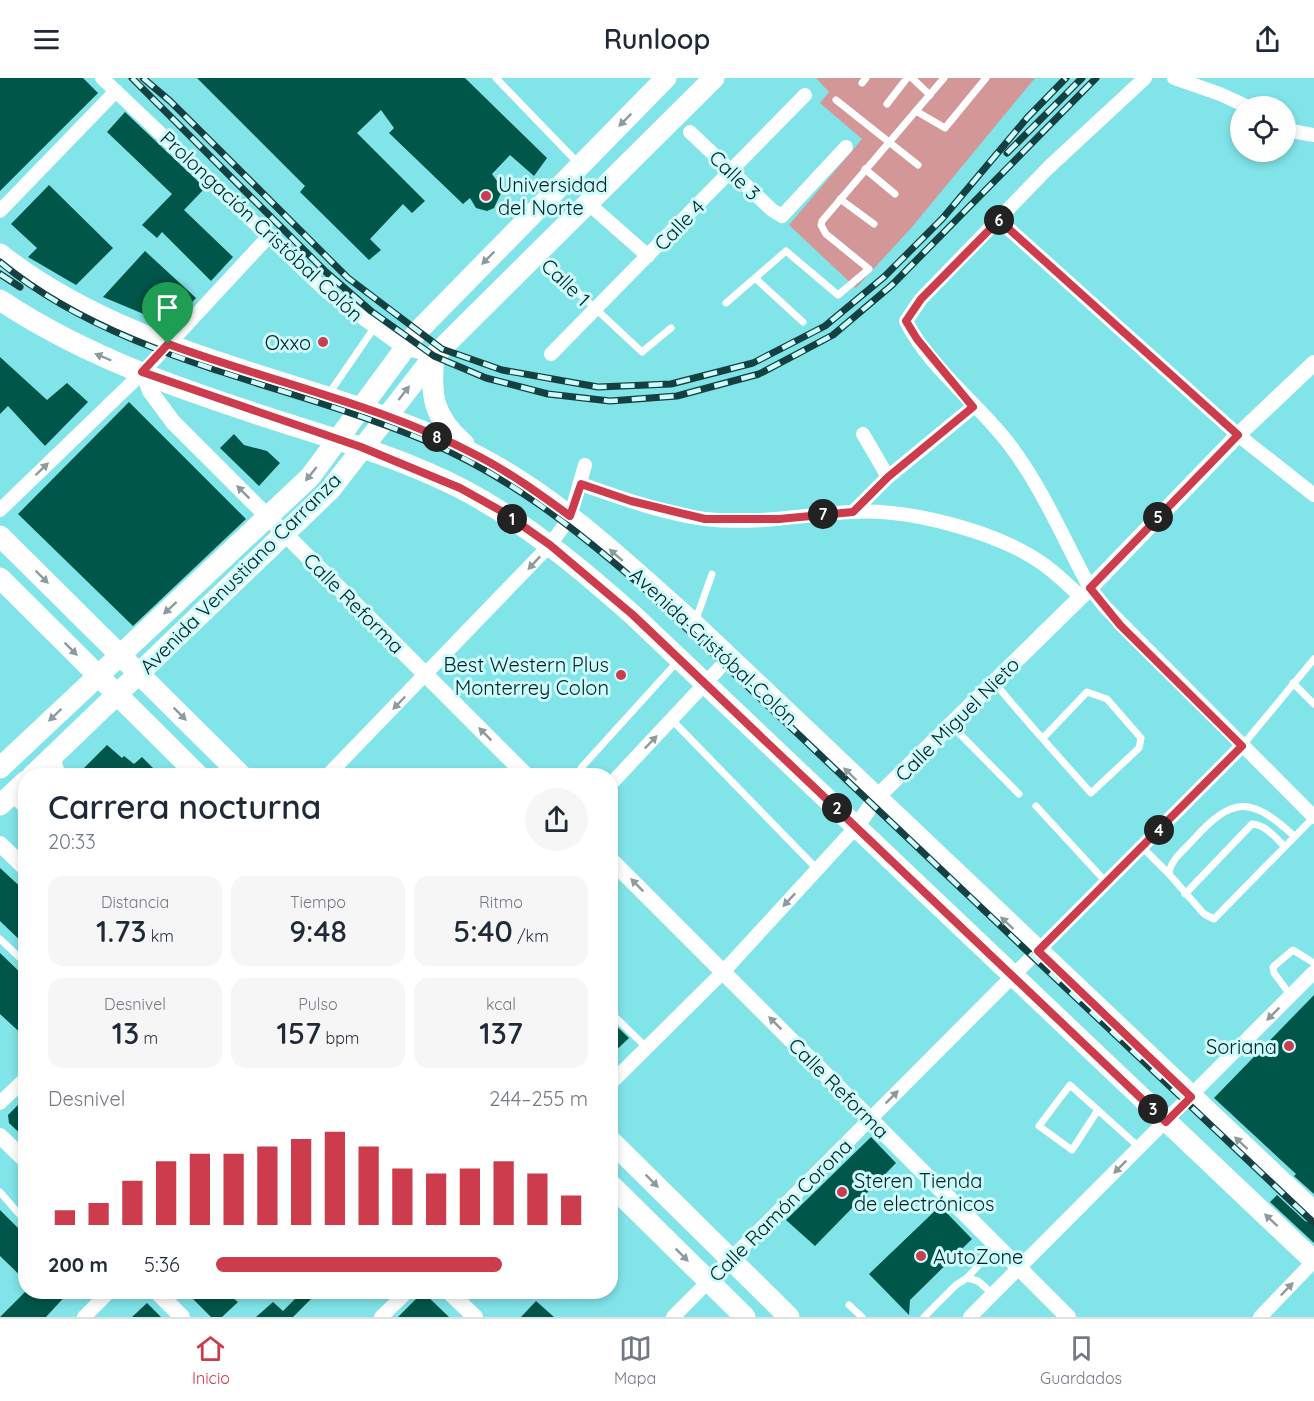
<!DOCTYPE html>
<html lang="es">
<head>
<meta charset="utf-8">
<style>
	:root { --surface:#fff; --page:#f6f6f7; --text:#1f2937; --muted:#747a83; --line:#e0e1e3; --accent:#cc3c4c }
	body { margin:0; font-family:Quicksand,sans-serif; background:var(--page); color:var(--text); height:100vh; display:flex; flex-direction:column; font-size:22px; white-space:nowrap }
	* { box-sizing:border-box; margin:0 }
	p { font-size:20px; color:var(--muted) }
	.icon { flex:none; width:33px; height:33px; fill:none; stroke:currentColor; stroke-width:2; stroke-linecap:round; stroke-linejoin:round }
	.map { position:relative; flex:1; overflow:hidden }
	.sheet { position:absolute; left:18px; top:690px; width:600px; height:531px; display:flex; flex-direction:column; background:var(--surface); border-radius:24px; box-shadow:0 3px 9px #0003 }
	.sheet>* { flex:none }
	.tools { position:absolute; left:1230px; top:18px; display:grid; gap:12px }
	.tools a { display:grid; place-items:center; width:66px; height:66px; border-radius:50%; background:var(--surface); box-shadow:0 3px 9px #0003; font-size:30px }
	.pin { position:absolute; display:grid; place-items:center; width:51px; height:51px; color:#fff; margin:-62px -26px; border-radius:50% 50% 50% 0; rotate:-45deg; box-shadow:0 0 6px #0007 }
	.pin .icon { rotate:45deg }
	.km { position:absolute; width:30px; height:30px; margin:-15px; border-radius:50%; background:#222; color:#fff; font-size:16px; line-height:30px; text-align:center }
	.round { display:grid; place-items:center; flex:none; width:63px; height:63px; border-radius:32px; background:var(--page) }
	.summary { display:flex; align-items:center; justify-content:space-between; height:102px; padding:0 30px }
	h1 { font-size:33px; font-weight:600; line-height:45px }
	.stats { display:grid; grid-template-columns:repeat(3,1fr); gap:9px; height:102px; padding:6px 30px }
	.stats div { display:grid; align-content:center; border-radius:15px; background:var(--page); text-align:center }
	.stats b { font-size:30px; font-weight:600 }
	.stats small { font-size:16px; font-weight:400 }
	.stats p { font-size:16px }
	.chart { height:168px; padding:12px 30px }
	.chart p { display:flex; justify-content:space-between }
	.chart svg { width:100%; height:108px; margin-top:6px; stroke:var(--accent); stroke-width:6 }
	ul { padding:0 30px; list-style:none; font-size:20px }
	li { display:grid; grid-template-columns:96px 72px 1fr; align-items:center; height:45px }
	li i { height:15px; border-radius:8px; background:var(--accent) }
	header { display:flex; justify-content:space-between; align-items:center; height:78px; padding:0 30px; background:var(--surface); font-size:27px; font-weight:600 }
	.dock { display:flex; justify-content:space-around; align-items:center; height:84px; border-top:2px solid var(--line); background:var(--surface); font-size:16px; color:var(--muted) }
	.dock a { display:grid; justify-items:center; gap:3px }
	.dock .current { color:var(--accent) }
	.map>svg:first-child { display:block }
</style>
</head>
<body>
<header><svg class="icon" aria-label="menu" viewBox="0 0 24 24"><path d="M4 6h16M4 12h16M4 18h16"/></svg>Runloop<svg class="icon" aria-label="share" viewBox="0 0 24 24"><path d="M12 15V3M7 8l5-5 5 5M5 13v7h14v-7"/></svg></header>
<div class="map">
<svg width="1314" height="1239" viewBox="0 0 1314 1239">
	<rect width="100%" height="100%" fill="#81e4e8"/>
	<path fill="#d39797" d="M816 0H1035L912 149 856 210 789 147 862 61 820 25 829 14Z"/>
	<g fill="#005649">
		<path d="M0 0H83L98 15 0 113Z"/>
		<path d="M197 0H465L547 80 534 98 510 77 492 96 503 111 494 130 487 133 476 130 470 120 463 126 389 55 394 50 381 32 357 55 425 123 412 135 403 126 370 161 381 172 369 182 300 114 305 108Z"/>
		<path d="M125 34 205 110 184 132 233 179 211 203 162 154 157 160 142 147 172 116 107 54Z"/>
		<path d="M49 107 113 170 76 207 28 179 37 170 11 146Z"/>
		<path d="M145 173 196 220 170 247 103 219Z"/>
		<path d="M0 279 47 322 67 305 88 324 45 368 8 328 0 336Z"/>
		<path d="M129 324 246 441 133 548 18 436Z"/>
		<path d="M234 356 244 367 267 373 280 385 259 408 220 370Z"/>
		<path d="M107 667 122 680 124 678 134 686 142 679 161 698H76Z"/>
		<path d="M0 790 26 814V868L0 843Z"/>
		<path d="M0 875 26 900V960L0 936Z"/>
		<path d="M1314 917V1116L1294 1098 1296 1096 1214 1020Z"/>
		<path d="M610 942 629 960 610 978Z"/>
		<path d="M26 1019V1061L9 1045 8 1037Z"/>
		<path d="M871 1059 896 1085 815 1168 786 1142Z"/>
		<path d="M1277 1117 1305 1143 1314 1146V1165L1270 1124Z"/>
		<path d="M940 1128 972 1161 910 1222 909 1237 869 1196Z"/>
		<path d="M0 1132 26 1158V1203L0 1178Z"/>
		<path d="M25 1214H69L46 1239H0Z"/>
		<path d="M186 1214H225L238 1224 222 1239H211Z"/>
		<path d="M302 1214 311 1221 293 1239H256L273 1224 283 1233Z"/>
		<path d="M423 1214 449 1239H398Z"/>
		<path d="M536 1223 554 1239H521Z"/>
		<path d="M147 1225 161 1239H132Z"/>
	</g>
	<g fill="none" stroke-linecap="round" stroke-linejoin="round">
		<g stroke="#fff" stroke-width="7">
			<path d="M496 0 578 85"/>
			<path d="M912 0 930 17"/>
			<path d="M862 5 866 0"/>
			<path d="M836 22 918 87"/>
			<path d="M887 26 907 0"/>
			<path d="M916 33 945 50 986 0"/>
			<path d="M865 91 895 116"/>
			<path d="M840 121 874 146"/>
			<path d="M539 178 642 274 671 250"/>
			<path d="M755 200 803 244"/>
			<path d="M726 225 786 173 838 217 869 191 826 156 821 147 822 143 944 0"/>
			<path d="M328 317 374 250"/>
			<path d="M695 544 712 496"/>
			<path d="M994 604C1025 642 1058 678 1091 715L1139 670 1141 660 1107 621 1087 614 1043 660"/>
			<path d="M1293 605 1314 626"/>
			<path d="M672 642 817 791"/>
			<path d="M951 647 1019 716"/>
			<path d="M1242 668 1314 581"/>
			<path d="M56 678 63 698"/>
			<path d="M580 698 581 690 677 584"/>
			<path d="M11 720 26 735"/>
			<path d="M1036 728 1106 804"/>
			<path d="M1294 758C1250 718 1233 718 1193 762 1185 771 1170 782 1169 796L1204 836 1214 841 1314 739"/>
			<path d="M1142 769 1169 796"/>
			<path d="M1185 816 1252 746C1266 747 1275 759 1284 768"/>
			<path d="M0 861 20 880"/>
			<path d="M1291 918 1274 895 1273 889 1293 872 1314 885"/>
			<path d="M610 934 647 970"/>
			<path d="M1098 1032 1072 1072 1039 1048 1070 1007 1140 1070"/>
			<path d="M0 1114 26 1144"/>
			<path d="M967 1200 995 1169"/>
			<path d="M90 1214 100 1223"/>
			<path d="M849 1227 862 1239"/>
			<path d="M924 1239 956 1207 967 1200 978 1203 993 1216"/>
		</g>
		<g stroke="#fff" stroke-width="14">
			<path d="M102 0 326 213 404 270 434 278"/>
			<path d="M1145 0 1049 89 921 221 906 243C930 291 977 324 1009 366 1042 409 1064 462 1090 510L1105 529 1314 739"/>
			<path d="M1174 0 1220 16 1246 28"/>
			<path d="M1286 52 1314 57"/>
			<path d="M690 54 772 132 782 138 846 69"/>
			<path d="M589 126 648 178"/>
			<path d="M0 133 116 13"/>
			<path d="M999 142 1238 357 1314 417"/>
			<path d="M551 276 805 17"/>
			<path d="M863 356 888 399"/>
			<path d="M581 406C621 420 662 435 705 441 753 447 802 437 851 434 906 430 997 453 1043 486 1056 495 1068 507 1081 519"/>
			<path d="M0 432 143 294 269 158"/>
			<path d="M853 434 888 399 973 329"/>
			<path d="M327 698 550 467 570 439 585 387"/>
			<path d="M610 707 728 581"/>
			<path d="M610 1006 723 894 857 748"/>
			<path d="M0 1025 26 1000"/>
			<path d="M84 1239 109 1214"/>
			<path d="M381 1239 407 1214"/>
			<path d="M673 1239 1242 668"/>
			<path d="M970 1239 1314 894"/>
			<path d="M1260 1239 1314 1183"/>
		</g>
		<g stroke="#fff" stroke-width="16">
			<path d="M143 294 150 313 173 344 527 698"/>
			<path d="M857 748 876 720 1090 510 1238 357 1314 285"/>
			<path d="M0 766 26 791"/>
			<path d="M610 781 1068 1239"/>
			<path d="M0 1058 26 1083"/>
			<path d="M157 1214 182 1239"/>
			<path d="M449 1214 475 1239"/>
		</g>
		<g stroke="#fff" stroke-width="21">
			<path d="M0 176C132 280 305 299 455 367 546 408 620 480 694 546L1314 1134"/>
			<path d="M0 222C88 281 191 315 291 347 349 365 408 383 462 411 525 444 580 490 633 537L1314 1183"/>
			<path d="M434 278C430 318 433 339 464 366"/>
			<path d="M0 458 242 698"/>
			<path d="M0 500 199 698"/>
			<path d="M0 690 310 399 417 254 666 0"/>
			<path d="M32 698 330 412 434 278 714 0"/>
			<path d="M0 727 26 703"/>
			<path d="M610 1062 789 1239"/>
			<path d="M610 1106 745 1239"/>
		</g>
		<g stroke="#154042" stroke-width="7">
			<g id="rail">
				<path d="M132 0 326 194 371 233 434 278 486 300 548 316 610 323 677 318 759 296 833 257 892 207 1096 0"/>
				<path d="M143 0 170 23 348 200 442 271 502 292 598 309 671 306 753 285 825 248 884 199 942 141 1027 40 1066 0"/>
				<path d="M1007 75 1082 0"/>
				<path d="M0 184C120 283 286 304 426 363 510 398 578 453 646 512L1314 1145"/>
				<path d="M0 196 20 209"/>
			</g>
		</g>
		<use href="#rail" stroke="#cefcfd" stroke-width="4.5" stroke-dasharray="14" stroke-linecap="butt"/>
	</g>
	<defs><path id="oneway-solid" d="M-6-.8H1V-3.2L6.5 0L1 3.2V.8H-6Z" transform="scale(1.5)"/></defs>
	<g fill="#8d9b9c">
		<use href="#oneway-solid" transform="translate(625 42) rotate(135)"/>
		<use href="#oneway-solid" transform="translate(488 180) rotate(135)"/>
		<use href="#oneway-solid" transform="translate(103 279) rotate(-157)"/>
		<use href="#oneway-solid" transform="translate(404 315) rotate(-52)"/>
		<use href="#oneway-solid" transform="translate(42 391) rotate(-44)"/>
		<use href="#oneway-solid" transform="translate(311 396) rotate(129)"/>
		<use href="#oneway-solid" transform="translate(243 414) rotate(-135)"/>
		<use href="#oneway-solid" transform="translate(616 477) rotate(-139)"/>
		<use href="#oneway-solid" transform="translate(534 485) rotate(133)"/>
		<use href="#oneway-solid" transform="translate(42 499) rotate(45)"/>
		<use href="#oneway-solid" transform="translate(170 530) rotate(137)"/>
		<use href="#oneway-solid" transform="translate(71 571) rotate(45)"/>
		<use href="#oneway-solid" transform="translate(399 625) rotate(134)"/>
		<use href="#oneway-solid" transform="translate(180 636) rotate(45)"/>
		<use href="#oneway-solid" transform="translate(55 637) rotate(136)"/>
		<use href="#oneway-solid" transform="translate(485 656) rotate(-135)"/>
		<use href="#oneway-solid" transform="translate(651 664) rotate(-46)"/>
		<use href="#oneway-solid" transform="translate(850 696) rotate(-136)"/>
		<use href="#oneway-solid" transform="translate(637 807) rotate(-135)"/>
		<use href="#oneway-solid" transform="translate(789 822) rotate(133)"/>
		<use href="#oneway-solid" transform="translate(1007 845) rotate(-137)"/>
		<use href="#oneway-solid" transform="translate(1273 936) rotate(135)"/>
		<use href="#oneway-solid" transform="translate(775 945) rotate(-135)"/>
		<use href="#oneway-solid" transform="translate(892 1019) rotate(-45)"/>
		<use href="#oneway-solid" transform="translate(1241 1065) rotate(-137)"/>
		<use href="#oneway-solid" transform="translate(1120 1089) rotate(135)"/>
		<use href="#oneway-solid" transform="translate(652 1103) rotate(45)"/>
		<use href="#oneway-solid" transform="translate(1271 1142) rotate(-137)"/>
		<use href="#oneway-solid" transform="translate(682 1177) rotate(45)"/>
		<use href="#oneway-solid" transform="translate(1287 1211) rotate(-46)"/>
	</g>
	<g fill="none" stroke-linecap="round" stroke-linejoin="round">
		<g stroke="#fff" stroke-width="12">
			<path id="route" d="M999 142 1238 357 1090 510 1120 547 1242 668 1038 873 1191 1019 1166 1044 633 537 550 467 503 434 460 410 361 369 142 294 168 266C271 304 382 327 478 378 511 395 541 417 570 438L581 406 631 423 705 441H779L853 434 888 399 973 329 917 261 906 243 921 221Z"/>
		</g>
		<use href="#route" stroke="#cc3c4c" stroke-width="8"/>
	</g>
	<g fill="#cc3c4c" stroke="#cefcfd" stroke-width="2">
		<circle cx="486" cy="118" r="6"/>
		<circle cx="323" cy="264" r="6"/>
		<circle cx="621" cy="597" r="6"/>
		<circle cx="1289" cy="968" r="6"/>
		<circle cx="842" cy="1114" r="6"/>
		<circle cx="921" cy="1178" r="6"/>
	</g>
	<g text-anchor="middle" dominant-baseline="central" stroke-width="6" stroke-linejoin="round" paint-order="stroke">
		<g font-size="20" fill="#012123" stroke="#cefcfd">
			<text transform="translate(735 97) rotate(44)">Calle 3</text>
			<text transform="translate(679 147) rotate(-46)">Calle 4</text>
			<text transform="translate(262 148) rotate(43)">Prolongación Cristóbal Colón</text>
			<text transform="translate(566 204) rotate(44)">Calle 1</text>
			<text transform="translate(240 495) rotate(-45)">Avenida Venustiano Carranza</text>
			<text transform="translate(354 525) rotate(45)">Calle Reforma</text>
			<text transform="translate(714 568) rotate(43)">Avenida Cristóbal Colón</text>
			<text transform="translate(957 641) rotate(-45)">Calle Miguel Nieto</text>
			<text transform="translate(839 1010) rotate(45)">Calle Reforma</text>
			<text transform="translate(780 1132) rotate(-45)">Calle Ramón Corona</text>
		</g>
		<g font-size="20" fill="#012123" stroke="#cefcfd" text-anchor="start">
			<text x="498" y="106">Universidad<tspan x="498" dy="23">del Norte</tspan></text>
			<text x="311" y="264" text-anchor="end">Oxxo</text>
			<text x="609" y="586" text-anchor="end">Best Western Plus<tspan x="609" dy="23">Monterrey Colon</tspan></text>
			<text x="1277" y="968" text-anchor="end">Soriana</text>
			<text x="854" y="1102">Steren Tienda<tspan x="854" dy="23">de electrónicos</tspan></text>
			<text x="933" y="1178">AutoZone</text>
		</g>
	</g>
</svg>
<div class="tools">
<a><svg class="icon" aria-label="locate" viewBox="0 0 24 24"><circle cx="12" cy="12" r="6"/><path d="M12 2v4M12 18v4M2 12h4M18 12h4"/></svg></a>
</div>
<div class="pin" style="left:168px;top:266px;background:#1e9e55"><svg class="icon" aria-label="arrive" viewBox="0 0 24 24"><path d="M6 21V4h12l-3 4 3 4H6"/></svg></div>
<b class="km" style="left:512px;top:441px">1</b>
<b class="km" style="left:837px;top:730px">2</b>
<b class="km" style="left:1153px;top:1031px">3</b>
<b class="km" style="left:1159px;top:752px">4</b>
<b class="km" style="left:1158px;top:439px">5</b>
<b class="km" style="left:999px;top:142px">6</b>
<b class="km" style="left:823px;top:436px">7</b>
<b class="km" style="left:437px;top:359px">8</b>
<section class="sheet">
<div class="summary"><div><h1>Carrera nocturna</h1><p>20:33</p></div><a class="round"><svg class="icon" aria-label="share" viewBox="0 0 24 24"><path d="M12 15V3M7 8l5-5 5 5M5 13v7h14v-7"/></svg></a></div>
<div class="stats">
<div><p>Distancia</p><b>1.73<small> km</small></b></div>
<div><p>Tiempo</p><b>9:48</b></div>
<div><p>Ritmo</p><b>5:40<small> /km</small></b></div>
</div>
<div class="stats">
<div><p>Desnivel</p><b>13<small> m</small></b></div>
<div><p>Pulso</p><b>157<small> bpm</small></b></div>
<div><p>kcal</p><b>137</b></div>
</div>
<div class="chart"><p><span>Desnivel</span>244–255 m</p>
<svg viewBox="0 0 160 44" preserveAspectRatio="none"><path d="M5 44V38M15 44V35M25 44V26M35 44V18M45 44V15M55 44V15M65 44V12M75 44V9M85 44V6M95 44V12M105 44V21M115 44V23M125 44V21M135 44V18M145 44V23M155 44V32"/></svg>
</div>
<ul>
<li><b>200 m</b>5:36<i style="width:77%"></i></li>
</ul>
</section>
</div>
<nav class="dock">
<a class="current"><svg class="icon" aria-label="home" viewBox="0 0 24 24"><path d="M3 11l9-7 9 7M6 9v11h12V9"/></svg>Inicio</a>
<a><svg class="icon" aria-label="map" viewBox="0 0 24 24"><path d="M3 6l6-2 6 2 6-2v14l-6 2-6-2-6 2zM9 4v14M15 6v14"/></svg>Mapa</a>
<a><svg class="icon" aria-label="saved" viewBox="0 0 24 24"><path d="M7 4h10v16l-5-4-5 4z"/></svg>Guardados</a>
</nav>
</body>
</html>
